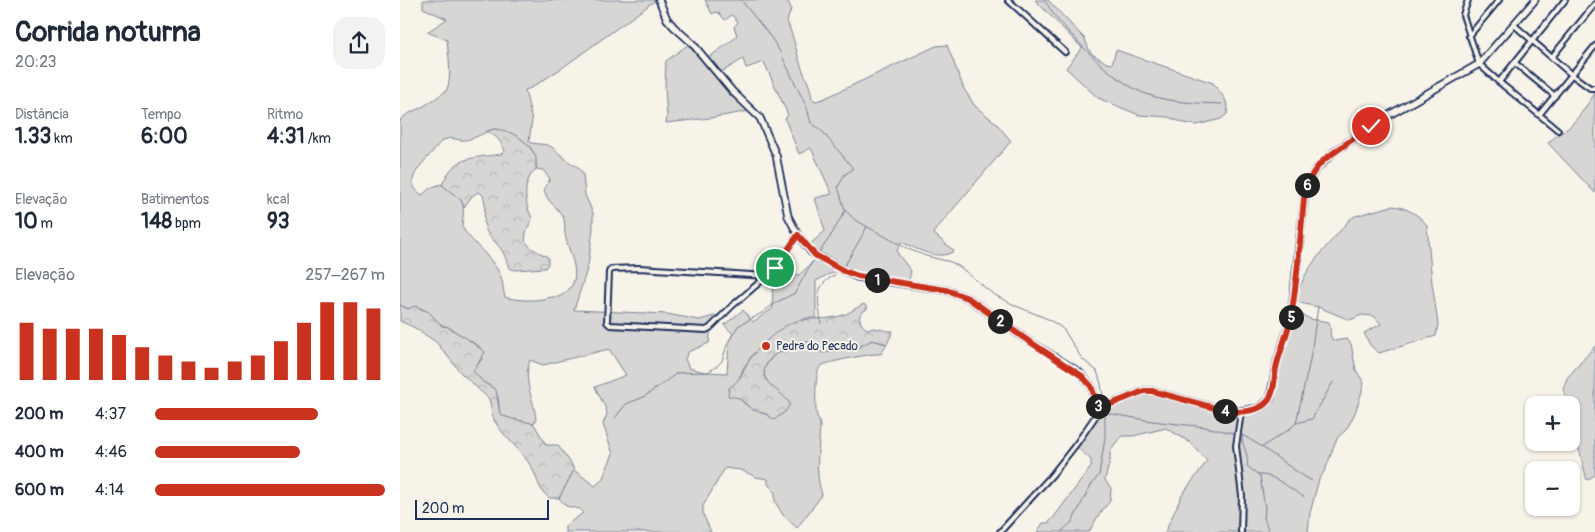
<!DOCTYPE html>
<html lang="pt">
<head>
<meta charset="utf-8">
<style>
	:root { --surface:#fff; --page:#f2f2f3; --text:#1f2937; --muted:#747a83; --accent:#c8321e }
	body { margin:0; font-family:Pangolin,sans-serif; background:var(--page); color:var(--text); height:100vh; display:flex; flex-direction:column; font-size:19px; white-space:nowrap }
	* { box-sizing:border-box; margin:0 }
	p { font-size:16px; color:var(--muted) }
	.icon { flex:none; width:28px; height:28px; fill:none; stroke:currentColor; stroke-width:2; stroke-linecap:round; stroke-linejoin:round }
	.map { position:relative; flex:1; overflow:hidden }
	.panel { display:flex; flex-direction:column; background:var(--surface); width:400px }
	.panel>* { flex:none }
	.controls { position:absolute; left:1125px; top:396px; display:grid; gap:10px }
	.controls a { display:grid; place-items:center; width:55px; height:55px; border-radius:10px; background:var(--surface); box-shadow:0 1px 4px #0004; font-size:25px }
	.scale { position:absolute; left:15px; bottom:12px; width:134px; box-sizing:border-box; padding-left:5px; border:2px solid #1b2f5e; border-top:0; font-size:14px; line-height:18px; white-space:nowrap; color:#1b2f5e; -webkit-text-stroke:4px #f7f3e8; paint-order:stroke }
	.pin { position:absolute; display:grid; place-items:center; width:42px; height:42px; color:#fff; margin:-21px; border:2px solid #fff; border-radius:50%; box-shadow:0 1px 5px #0007 }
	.km { position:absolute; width:25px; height:25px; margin:-12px; border-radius:50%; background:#222; color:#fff; font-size:14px; line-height:25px; text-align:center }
	.round { display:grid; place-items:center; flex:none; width:52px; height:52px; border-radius:15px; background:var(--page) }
	.overview { display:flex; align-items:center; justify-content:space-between; height:85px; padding:0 15px }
	h1 { font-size:28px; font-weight:700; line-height:38px }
	.figures { display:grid; grid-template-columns:repeat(3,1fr); gap:8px; height:85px; padding:5px 15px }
	.figures div { display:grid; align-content:center }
	.figures b { font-size:21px; font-weight:700 }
	.figures small { font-size:14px; font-weight:400 }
	.figures p { font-size:14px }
	.chart { height:140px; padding:10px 15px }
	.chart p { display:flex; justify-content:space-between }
	.chart svg { width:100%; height:90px; margin-top:5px; stroke:var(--accent); stroke-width:6 }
	ul { padding:0 15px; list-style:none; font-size:16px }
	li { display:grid; grid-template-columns:80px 60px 1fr; align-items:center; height:38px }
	li i { height:12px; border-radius:6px; background:var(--accent) }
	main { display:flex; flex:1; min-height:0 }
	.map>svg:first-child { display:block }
</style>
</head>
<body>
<main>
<section class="panel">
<div class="overview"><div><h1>Corrida noturna</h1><p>20:23</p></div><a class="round"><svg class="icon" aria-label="share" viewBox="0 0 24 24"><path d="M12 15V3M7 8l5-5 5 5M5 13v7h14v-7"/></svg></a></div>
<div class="figures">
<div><p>Distância</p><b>1.33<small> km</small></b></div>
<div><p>Tempo</p><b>6:00</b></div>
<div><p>Ritmo</p><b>4:31<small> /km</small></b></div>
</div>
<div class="figures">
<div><p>Elevação</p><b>10<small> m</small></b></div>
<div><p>Batimentos</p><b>148<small> bpm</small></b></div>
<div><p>kcal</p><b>93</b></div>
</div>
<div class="chart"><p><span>Elevação</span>257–267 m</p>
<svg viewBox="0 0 160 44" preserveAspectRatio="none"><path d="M5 44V16M15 44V19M25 44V19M35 44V19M45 44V22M55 44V28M65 44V32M75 44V35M85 44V38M95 44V35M105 44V32M115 44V25M125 44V16M135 44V6M145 44V6M155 44V9"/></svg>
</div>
<ul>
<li><b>200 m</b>4:37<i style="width:71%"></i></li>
<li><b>400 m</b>4:46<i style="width:63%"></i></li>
<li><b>600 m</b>4:14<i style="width:100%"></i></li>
</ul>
</section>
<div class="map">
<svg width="1195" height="532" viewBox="0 0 1195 532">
	<defs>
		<pattern id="forest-crowns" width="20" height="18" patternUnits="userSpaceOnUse" patternTransform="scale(1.25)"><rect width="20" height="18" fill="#d7d6d4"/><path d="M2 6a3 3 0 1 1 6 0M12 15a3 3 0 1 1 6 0" fill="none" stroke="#b8b8b8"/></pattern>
	</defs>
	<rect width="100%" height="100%" fill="#f7f3e8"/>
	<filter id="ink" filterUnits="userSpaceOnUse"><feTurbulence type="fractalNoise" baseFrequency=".02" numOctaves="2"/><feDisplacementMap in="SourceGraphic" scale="10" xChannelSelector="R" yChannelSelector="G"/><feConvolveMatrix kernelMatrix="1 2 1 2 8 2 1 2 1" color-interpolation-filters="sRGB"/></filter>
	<g filter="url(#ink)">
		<g fill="#d7d6d4" stroke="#798299" fill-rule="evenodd">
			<path d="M23 0H256L162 68 131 88 125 90 132 120 129 141 131 143 148 145 153 148 168 161 178 167 183 174 185 195 193 213V229L188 266 174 310 267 314 299 320 322 314 311 327 309 343 288 352 285 359 289 368 305 372 327 373 329 344 333 334 324 325 343 310 353 322 373 308 372 274 399 275 416 259 438 271 427 275 416 281V318H406L353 354 344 367 337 383 335 386C341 411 356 407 374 419L390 403 368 383 364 375V368L373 356 377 353 389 350 405 341 411 343 422 353 443 348H457L472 340 487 344 481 354C473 353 426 362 421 366 414 372 416 403 416 411 416 416 420 421 420 426 419 451 414 470 422 495L397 528 383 515 375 502V493L368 484V479L356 477 341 470 325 468 303 506V514L311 532H165V526L183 513 180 509 166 506 159 498 174 470 195 486 202 480 213 454 203 424 207 414 206 409 195 387 226 375 209 349 143 365 130 360C122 383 135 399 136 421L132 424C122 420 108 420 100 414L98 398 92 387 83 382 73 371 82 359 80 347 48 327C31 324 28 301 8 309L0 305V120C7 113 15 111 24 106 27 104 45 92 46 91 53 79 48 53 47 40L27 32 47 19 23 8ZM94 129C115 135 138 142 136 169L143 170 150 179 144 190C149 205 155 204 162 215 166 221 164 228 165 234 169 257 188 281 159 297 152 296 149 298 142 299 134 301 112 300 105 297 103 290 103 283 101 277 94 258 73 245 62 227 65 199 65 200 41 184L30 188 22 195C0 181 24 163 33 151 37 147 40 140 47 139 53 137 59 141 66 140 77 138 84 132 94 129Z"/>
			<path d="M305 0H385L389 3 391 9 387 21C393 35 396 50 401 66 405 77 411 86 412 99L416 101 423 99 536 46 547 45 564 89 575 106 596 123 611 141 533 233 554 251C538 262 516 248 501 242L497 251 498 254 511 271 509 280 503 282 454 274 414 252 408 246 425 231 415 198 432 194 411 148 399 154 385 119 388 115 364 62 346 68 343 59 320 73 308 58 334 39 337 35 334 27 338 22 332 15 325 20 319 13 316 12 312 14Z"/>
			<path d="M635 0H648L685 39 689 50 692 54 707 63 712 64 716 50 813 83 825 99 828 108 827 114 821 119 797 125 784 123 768 117 739 115 698 98 666 68 682 48Z"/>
			<path d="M289 44 298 52 330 93 350 111 310 118 266 123 267 117 265 87 266 61Z"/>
			<path d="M1195 93V193L1148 143C1155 135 1166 132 1173 123 1181 115 1188 103 1195 93Z"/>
			<path d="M992 206C1004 206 1022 216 1027 226L1032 283 1038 324 1036 336 979 353 970 345 964 333 981 324 974 316 962 315 950 320 918 307 896 302C901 268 929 246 949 220L955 216Z"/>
			<path d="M897 312 910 319 929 322C932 328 928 337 934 341L947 339 951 344 956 370 964 383C960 399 955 417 945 431 942 434 939 435 937 439 930 452 929 468 919 479L910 513 908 532H765L782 495 807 461 791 443 766 428 733 436H722L714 445 710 452V461L705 479 706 482 711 488 710 501 698 516 689 532H637L643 523H648L654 517 691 467V460L676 446 699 412 701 413 704 409 747 393 754 392 791 405 834 414 845 415 863 408 870 404 875 398 878 368 894 314Z"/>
			<path d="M1195 346V475L1187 480 1171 418V405H1168L1163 389 1167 378Z"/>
		</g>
		<g fill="url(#forest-crowns)" stroke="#798299">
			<path d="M94 129C112 130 127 140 136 157V169C122 182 124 202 132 218L126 233 125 241 131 248 148 257V264L145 268 115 270 109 268C107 262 105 255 101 249 97 243 89 238 86 230 81 218 88 208 83 195L78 192 72 196 64 207 61 200 42 185C55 154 73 159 101 154L105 151C101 141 96 136 87 131Z"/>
			<path d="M464 304 468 308 460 314C459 320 461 327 468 329 477 326 484 332 493 331L487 344 472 340 457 348H443L422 353 411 343 405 341C400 343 395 346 391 349 387 351 383 351 379 352 369 357 359 371 367 381 374 390 384 394 390 404L386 411 374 420 366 414 353 410 339 398 328 396 329 388C341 381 344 366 353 355 361 345 371 336 381 329 402 314 418 322 440 316 449 314 455 308 464 304Z"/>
			<path d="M0 305 8 309 15 306 29 312 42 326 48 327 66 338 85 352 73 371 83 382 96 390 100 414C107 419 125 421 134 424L146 445H158C163 454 171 460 174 470L159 498H149C137 488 139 481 132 468 122 450 104 438 94 420 90 412 92 404 88 398L62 374 36 342 15 328 0 321Z"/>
		</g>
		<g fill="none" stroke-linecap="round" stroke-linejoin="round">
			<g stroke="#727c95" stroke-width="1">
				<path d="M341 0 370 36 381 53"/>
				<path d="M644 0C649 6 652 13 657 19 681 45 715 84 749 95 772 103 797 103 822 104"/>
				<path d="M383 58 407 108 411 123 421 130 452 167V170L445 174 438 187 445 210 455 220 508 249 526 256 551 262 560 267 593 294 616 306 648 319 659 326 664 330 682 359 697 371 701 384 704 404"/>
				<path d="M418 254 430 237 445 211"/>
				<path d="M444 267 467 227"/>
				<path d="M421 323C419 302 412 286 435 275"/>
				<path d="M706 413 752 421 805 427 833 433"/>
				<path d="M215 418 226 404 244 397 277 373 308 372 317 366 322 361 328 342 338 326 360 314 377 302 395 293 412 262"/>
				<path d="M896 423 910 360 918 307"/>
				<path d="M840 434C866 447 887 467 912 481"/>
				<path d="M842 435C841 446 850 454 847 466L860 476 865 508 864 518 869 532"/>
				<path d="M862 447 891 428 896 423 912 419 933 382"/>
				<path d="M859 475C875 474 891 490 904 497"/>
				<path d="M661 532 672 522 690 487 699 475 705 438V410"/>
			</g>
			<g stroke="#1b2f5e" stroke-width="8">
				<g id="street">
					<path d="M608 0 665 52"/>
					<path d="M1068 0 1063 15 1079 64 1099 82 1158 130"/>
					<path d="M1113 24 1172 75 1190 88H1195"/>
					<path d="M1069 36 1099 0"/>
					<path d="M1152 57 1195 4"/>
					<path d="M1115 63 1155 96"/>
					<path d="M1099 82 1165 0"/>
					<path d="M1139 115 1195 46"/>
					<path d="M367 276 239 268 211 269 209 272 207 322 210 325 306 330 310 328 332 306 367 276 372 271 398 235"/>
					<path d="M600 532 652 475 677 443 701 408"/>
					<path d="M841 532 842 496 836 446 841 412"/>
				</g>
			</g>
			<g stroke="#1b2f5e" stroke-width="9">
				<path id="secondary" d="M259 0 267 19 274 27 292 43 332 91 360 118 376 155 388 216 398 235 411 252 444 271 457 277 546 290 568 298 624 338 679 372 691 386 698 406 701 408 744 391H752L823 410 835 412 859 408 870 399 877 362 891 319 905 192 909 181 915 170 934 152 982 119 1079 64 1135 0"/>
			</g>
			<use href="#street" stroke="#f7f3e8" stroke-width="4"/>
			<use href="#secondary" stroke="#f7f3e8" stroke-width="5.5"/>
		</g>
	</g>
	<g fill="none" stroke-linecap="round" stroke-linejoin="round" filter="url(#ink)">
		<g stroke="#fff" stroke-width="10">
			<path id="route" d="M375 268 398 235 415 255 444 271 458 276 546 290 568 298 624 338 682 376 691 386 698 406 701 408 744 391H752L826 411C839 413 859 412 868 401 875 392 874 378 876 368 880 350 888 334 891 316 898 278 900 238 904 199 906 183 913 170 925 159L971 126"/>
		</g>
		<use href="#route" stroke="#c8321e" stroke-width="6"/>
	</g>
	<circle fill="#c8321e" stroke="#f7f3e8" stroke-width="2" cx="366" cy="346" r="5"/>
	<g text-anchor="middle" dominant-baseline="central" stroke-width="4" stroke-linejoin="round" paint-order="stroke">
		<g font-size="12" fill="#1b2f5e" stroke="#f7f3e8" text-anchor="start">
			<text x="376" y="346">Pedra do Pecado</text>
		</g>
	</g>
</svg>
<div class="controls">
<a>+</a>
<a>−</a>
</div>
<div class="scale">200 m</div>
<div class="pin" style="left:375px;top:268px;background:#1e9e55"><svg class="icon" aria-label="arrive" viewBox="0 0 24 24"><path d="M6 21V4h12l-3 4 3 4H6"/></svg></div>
<div class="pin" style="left:971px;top:126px;background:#d93025"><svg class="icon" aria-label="check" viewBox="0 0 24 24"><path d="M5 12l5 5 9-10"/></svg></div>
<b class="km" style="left:477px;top:280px">1</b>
<b class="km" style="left:600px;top:321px">2</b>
<b class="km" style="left:698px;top:406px">3</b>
<b class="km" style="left:825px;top:411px">4</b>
<b class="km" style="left:891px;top:317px">5</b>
<b class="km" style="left:907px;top:185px">6</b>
</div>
</main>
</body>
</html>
